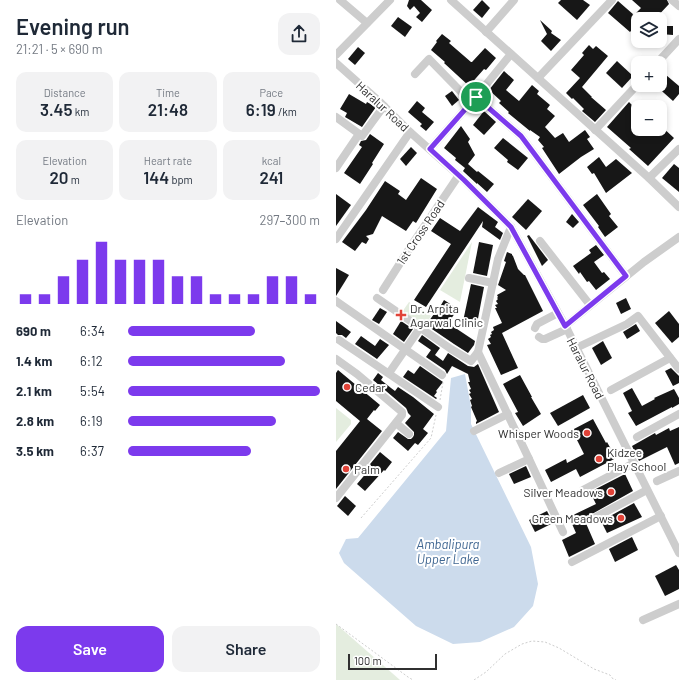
<!DOCTYPE html>
<html lang="en">
<head>
<meta charset="utf-8">
<style>
	:root { --surface:#fff; --page:#f2f2f3; --text:#1f2937; --muted:#747a83; --accent:#7c3aed }
	body { margin:0; font-family:Barlow,sans-serif; background:var(--page); color:var(--text); height:100vh; display:flex; flex-direction:column; font-size:15px; white-space:nowrap }
	* { box-sizing:border-box; margin:0 }
	p { font-size:13px; color:var(--muted) }
	.icon { flex:none; width:22px; height:22px; fill:none; stroke:currentColor; stroke-width:2; stroke-linecap:round; stroke-linejoin:round }
	.map { position:relative; flex:1; overflow:hidden }
	.sheet { display:flex; flex-direction:column; background:var(--surface); width:336px }
	.sheet>* { flex:none }
	.fabs { position:absolute; left:295px; top:12px; display:grid; gap:8px }
	.fabs a { display:grid; place-items:center; width:36px; height:36px; border-radius:8px; background:var(--surface); box-shadow:0 2px 6px #0003; font-size:20px }
	.scale { position:absolute; left:12px; bottom:10px; width:89px; box-sizing:border-box; padding-left:4px; border:2px solid #303030; border-top:0; font-size:11px; line-height:14px; white-space:nowrap; color:#303030; -webkit-text-stroke:3px #fff; paint-order:stroke }
	.pin { position:absolute; display:grid; place-items:center; width:34px; height:34px; color:#fff; margin:-17px; border:2px solid #fff; border-radius:50%; box-shadow:0 1px 4px #0007 }
	.round { display:grid; place-items:center; flex:none; width:42px; height:42px; border-radius:12px; background:var(--page) }
	.head { display:flex; align-items:center; justify-content:space-between; height:68px; padding:0 16px }
	h1 { font-size:22px; font-weight:600; line-height:30px }
	.stats { display:grid; grid-template-columns:repeat(3,1fr); gap:6px; height:68px; padding:4px 16px }
	.stats div { display:grid; align-content:center; border-radius:10px; background:var(--page); text-align:center }
	.stats b { font-size:17px; font-weight:600 }
	.stats small { font-size:11px; font-weight:400 }
	.stats p { font-size:11px }
	.chart { height:112px; padding:8px 16px }
	.chart p { display:flex; justify-content:space-between }
	.chart svg { width:100%; height:72px; margin-top:4px; stroke:var(--accent); stroke-width:6 }
	.cta { display:flex; gap:8px; margin-top:auto; padding:8px 16px }
	.cta a { flex:1; height:46px; border-radius:12px; background:var(--accent); color:#fff; font-size:16px; font-weight:600; line-height:46px; text-align:center }
	.cta a+a { background:var(--page); color:var(--text) }
	ul { padding:0 16px; list-style:none; font-size:13px }
	li { display:grid; grid-template-columns:64px 48px 1fr; align-items:center; height:30px }
	li i { height:10px; border-radius:5px; background:var(--accent) }
	main { display:flex; flex:1; min-height:0 }
	.map>svg:first-child { display:block }
</style>
</head>
<body>
<main>
<section class="sheet">
<div class="head"><div><h1>Evening run</h1><p>21:21 · 5 × 690 m</p></div><a class="round"><svg class="icon" aria-label="share" viewBox="0 0 24 24"><path d="M12 15V3M7 8l5-5 5 5M5 13v7h14v-7"/></svg></a></div>
<div class="stats">
<div><p>Distance</p><b>3.45<small> km</small></b></div>
<div><p>Time</p><b>21:48</b></div>
<div><p>Pace</p><b>6:19<small> /km</small></b></div>
</div>
<div class="stats">
<div><p>Elevation</p><b>20<small> m</small></b></div>
<div><p>Heart rate</p><b>144<small> bpm</small></b></div>
<div><p>kcal</p><b>241</b></div>
</div>
<div class="chart"><p><span>Elevation</span>297–300 m</p>
<svg viewBox="0 0 160 44" preserveAspectRatio="none"><path d="M5 44V38M15 44V38M25 44V27M35 44V17M45 44V6M55 44V17M65 44V17M75 44V17M85 44V27M95 44V27M105 44V38M115 44V38M125 44V38M135 44V27M145 44V27M155 44V38"/></svg>
</div>
<ul>
<li><b>690 m</b>6:34<i style="width:66%"></i></li>
<li><b>1.4 km</b>6:12<i style="width:82%"></i></li>
<li><b>2.1 km</b>5:54<i style="width:100%"></i></li>
<li><b>2.8 km</b>6:19<i style="width:77%"></i></li>
<li><b>3.5 km</b>6:37<i style="width:64%"></i></li>
</ul>
<div class="cta"><a>Save</a><a>Share</a></div>
</section>
<div class="map">
<svg width="343" height="680" viewBox="0 0 343 680">
	<rect width="100%" height="100%" fill="#fff"/>
	<g fill="#e4eddf">
		<path d="M136 242 124 302 104 290Z"/>
		<path d="M73 302 95 316 88 327 66 312Z"/>
		<path d="M0 408 15 420V424L0 442Z"/>
		<path d="M0 624 64 680H0Z"/>
	</g>
	<path fill="#ccdbec" d="M129 374 135 407V424L195 547 202 584 197 606 178 627 144 642 117 644 80 626 8 563 3 553 10 539 22 538 110 431 115 378Z"/>
	<g fill="#171717">
		<path d="M73 0H85L96 10 86 22 80 17 84 13 78 6 74 10 71 6Z"/>
		<path d="M146 0 154 8 146 18 137 10Z"/>
		<path d="M225 0H247L254 5 241 20 222 3Z"/>
		<path d="M296 0H331L333 4 319 19H302V23L294 32 272 13 282 1 298 15 305 8Z"/>
		<path d="M62 17 76 27 69 37 55 26Z"/>
		<path d="M204 20 216 31 215 33 225 40 215 51 205 41 211 34Z"/>
		<path d="M324 22H329V26H337V35L324 34Z"/>
		<path d="M106 34 115 41 113 43 135 62H136L149 48 160 58 150 70 148 69 133 86 108 63 109 62 95 50 101 42 100 41Z"/>
		<path d="M253 45 257 49 260 46 272 56 246 87 256 97H255L270 110 259 122 246 111 248 109 237 98 236 99 230 93 244 78 235 70 248 55 246 53Z"/>
		<path d="M22 47 29 53 19 65 12 59Z"/>
		<path d="M281 61 297 76 286 88 270 73Z"/>
		<path d="M168 71 178 80 170 90 183 101 196 85 203 91 201 94 214 105 211 109 219 116 209 127 219 138 227 133 233 142 249 130 254 137 251 139 258 149 245 157 223 174 206 148 208 147 202 140 204 137 194 130V131L172 113 173 112 163 103 165 101 153 90Z"/>
		<path d="M330 75 343 86V94L337 101 319 85H324V81Z"/>
		<path d="M116 91 123 100 116 106 109 96Z"/>
		<path d="M13 94 30 104 31 102 40 107 26 127 9 117 11 113 4 109Z"/>
		<path d="M81 101 89 108 86 112 98 122 90 131 84 126 86 124 72 112Z"/>
		<path d="M293 102 302 111V129H324V125L338 138 312 166 293 149 295 148 271 127Z"/>
		<path d="M148 111 160 122 148 135 137 125Z"/>
		<path d="M125 126 134 139 132 142 139 155 132 164 141 172 142 171 158 184 151 192 141 183V184L128 172 127 171 129 168 119 160 120 158 108 148Z"/>
		<path d="M34 134 48 144 36 163 37 164 24 184 8 173 26 147 23 145 25 141 30 140Z"/>
		<path d="M167 138 192 158 182 170 171 162 172 160 158 148Z"/>
		<path d="M75 147 81 153 70 166 64 159Z"/>
		<path d="M263 157 270 167 280 159 296 173 270 193 258 173 256 174 251 167Z"/>
		<path d="M338 164 343 168V192L326 178Z"/>
		<path d="M85 178 101 189 80 223 77 221 70 231 46 216 37 234 30 236 33 239 30 244 26 242 19 251 6 242 30 210 49 181 64 191 62 194 70 200Z"/>
		<path d="M0 194 15 205 0 226Z"/>
		<path d="M261 194 275 214 273 216 282 227 269 237 262 227 263 226 247 205Z"/>
		<path d="M192 199 206 211 190 230 176 217Z"/>
		<path d="M142 207 162 222 159 227 167 233 164 240 146 227 147 221 90 307 78 300 115 244 95 231 104 218 124 231Z"/>
		<path d="M236 214 243 222 237 228 230 222Z"/>
		<path d="M193 235 212 260 206 266 191 236Z"/>
		<path d="M143 242 157 245 151 276 137 273Z"/>
		<path d="M260 245 268 255 258 262 266 273 268 272 274 279 260 290 253 281 251 282 244 272 243 274 237 266 255 253 253 250Z"/>
		<path d="M171 252 176 254V255L177 256 182 269 188 275H189L207 311 166 333 182 368 165 375 151 345 155 344 152 339 155 337 154 335 156 334 155 332 158 330 157 327 166 323 159 308H161L159 305 162 304 160 301 162 299 161 298 162 297 161 295 170 290 162 285 170 262 168 261Z"/>
		<path d="M0 268 13 275 0 296Z"/>
		<path d="M135 284 148 287 140 329 126 326Z"/>
		<path d="M290 298 295 309 285 314 280 303Z"/>
		<path d="M108 300 122 309 112 323 139 341 138 345 132 353 118 344 90 325 98 314 99 315Z"/>
		<path d="M44 308 51 312 43 324 36 320Z"/>
		<path d="M333 311 343 324V337L336 343 319 323Z"/>
		<path d="M0 321 15 332 10 338 6 335H2L0 333Z"/>
		<path d="M65 321 77 329 68 342 57 334Z"/>
		<path d="M300 324 304 331 291 339 287 332Z"/>
		<path d="M86 335 104 348 99 355 107 361 112 353 132 366 138 367 142 364 163 412 140 424V422L141 421 135 407 136 406 134 400 136 399 133 394 135 393 133 390 135 389 132 382H134L132 374 116 366 111 374 109 370 90 357 95 350 82 341Z"/>
		<path d="M25 336 39 346 44 339 53 345 41 359 19 344Z"/>
		<path d="M267 341 276 358 265 365 256 348Z"/>
		<path d="M84 366 107 382 100 391 101 392 98 396 101 398 100 399 67 377 72 370 78 374Z"/>
		<path d="M335 368 343 376V383L337 386 329 371Z"/>
		<path d="M2 370 44 405 39 411 38 410 31 419 46 431 0 489V451L24 421 0 401V373Z"/>
		<path d="M42 373 47 377 45 380 55 388 59 391 62 387 77 397 98 414 87 429 92 433 82 445 79 443 72 451 57 438 62 432 72 439H75L77 437 78 435V432L69 423 75 416 72 413 71 410 70 408 37 380Z"/>
		<path d="M184 375 196 397H195L205 414 187 426 179 413 182 412 167 384Z"/>
		<path d="M296 388 306 406 319 399 318 398 338 389 343 398V404L336 408V407L300 426 292 413 296 411 287 393Z"/>
		<path d="M247 395 254 408 222 426 214 413Z"/>
		<path d="M257 419 270 443 271 442 280 458 244 477 240 469 215 482 209 470 230 459 231 463 248 454 236 430Z"/>
		<path d="M343 427V463L339 465 331 447 303 461 296 446 319 433 320 435 333 428 334 431Z"/>
		<path d="M44 452 56 462 49 471 48 470 29 491 21 484 32 471 30 469Z"/>
		<path d="M190 466 195 477 178 484 173 474Z"/>
		<path d="M289 474 297 491 256 514 255 518 249 521 259 544 233 557 226 540 240 533 233 517 260 504 254 492Z"/>
		<path d="M9 496 20 506 12 516 1 506Z"/>
		<path d="M298 503 306 517 271 533 265 521Z"/>
		<path d="M211 511 217 523 199 532 193 520Z"/>
		<path d="M296 537 302 550 279 562 273 549Z"/>
		<path d="M340 565 343 570V589L329 596 319 576Z"/>
	</g>
	<g fill="none" stroke-linecap="round" stroke-linejoin="round">
		<g stroke="#cdcdcd" stroke-width="1" stroke-dasharray="2 2" stroke-linecap="butt">
			<path d="M104 400 107 382"/>
			<path d="M25 518 95 438 100 415"/>
			<path d="M0 624 72 677 77 680"/>
			<path d="M138 680 150 672 169 654 186 644 196 641 209 642 223 648 258 669 274 675 276 678 280 680"/>
		</g>
		<g stroke="#cdcdcd" stroke-width="8">
			<path d="M4 0 31 23"/>
			<path d="M115 0 313 178 343 207"/>
			<path d="M336 0 343 6"/>
			<path d="M150 32 178 0"/>
			<path d="M0 55 54 0"/>
			<path d="M0 63 45 103 74 132 128 180 175 227 231 329 343 553"/>
			<path d="M321 63 343 39"/>
			<path d="M79 74 93 59 135 102"/>
			<path d="M202 78 276 0"/>
			<path d="M140 97 185 136 290 276"/>
			<path d="M0 117 26 136 48 106"/>
			<path d="M259 130 302 84"/>
			<path d="M94 149 140 97 175 54"/>
			<path d="M0 168 23 134"/>
			<path d="M313 178 343 149"/>
			<path d="M0 239 74 132"/>
			<path d="M204 241 254 305"/>
			<path d="M133 278 157 283"/>
			<path d="M47 290 75 246 123 175"/>
			<path d="M41 298 115 349 135 361 142 352 162 259 175 227"/>
			<path d="M0 301 106 375"/>
			<path d="M229 326 308 262 343 237"/>
			<path d="M199 328 201 324 222 313"/>
			<path d="M203 337 206 339H209L231 329"/>
			<path d="M3 340 102 407"/>
			<path d="M240 348 291 324 302 316 343 369"/>
			<path d="M142 352 193 459 227 532"/>
			<path d="M0 359 21 374 66 412V415L0 498"/>
			<path d="M53 373 84 328"/>
			<path d="M275 390 334 358"/>
			<path d="M60 423 73 434"/>
			<path d="M138 431 172 414"/>
			<path d="M301 437 343 414"/>
			<path d="M163 473 193 459"/>
			<path d="M321 481 343 471"/>
			<path d="M247 490 298 463"/>
			<path d="M260 517 311 490"/>
			<path d="M236 562 325 516"/>
			<path d="M307 620 343 604"/>
		</g>
	</g>
	<g fill="none" stroke-linecap="round" stroke-linejoin="round">
		<g stroke="#fff" stroke-width="8">
			<path id="route" d="M140 97 185 136 290 276 229 326 175 227 128 180 94 149Z"/>
		</g>
		<use href="#route" stroke="#7c3aed" stroke-width="5"/>
	</g>
	<g fill="#e14338" stroke="#fff" stroke-width="1.5">
		<path d="M63 309h4v4h4v4h-4v4h-4v-4h-4v-4h4z"/>
		<circle cx="11" cy="387" r="4"/>
		<circle cx="251" cy="433" r="4"/>
		<circle cx="263" cy="459" r="4"/>
		<circle cx="10" cy="469" r="4"/>
		<circle cx="275" cy="492" r="4"/>
		<circle cx="285" cy="518" r="4"/>
	</g>
	<g text-anchor="middle" dominant-baseline="central" stroke-width="4" stroke-linejoin="round" paint-order="stroke">
		<g font-size="12" fill="#303030" stroke="#fff">
			<text transform="translate(47 106) rotate(43)">Haralur Road</text>
			<text transform="translate(84 232) rotate(-56)">1st Cross Road</text>
			<text transform="translate(250 368) rotate(63)">Haralur Road</text>
		</g>
		<g font-size="12" fill="#303030" stroke="#fff" text-anchor="start">
			<text x="74" y="308">Dr. Arpita<tspan x="74" dy="14">Agarwal Clinic</tspan></text>
			<text x="19" y="387">Cedar</text>
			<text x="243" y="433" text-anchor="end">Whisper Woods</text>
			<text x="271" y="452">Kidzee<tspan x="271" dy="14">Play School</tspan></text>
			<text x="18" y="469">Palm</text>
			<text x="267" y="492" text-anchor="end">Silver Meadows</text>
			<text x="277" y="518" text-anchor="end">Green Meadows</text>
		</g>
		<g font-size="13" font-style="italic" fill="#3f6691" stroke="#fff">
			<text x="112" y="544">Ambalipura<tspan x="112" dy="15">Upper Lake</tspan></text>
		</g>
	</g>
</svg>
<div class="fabs">
<a><svg class="icon" aria-label="layers" viewBox="0 0 24 24"><path d="M12 4l9 5-9 5-9-5zM3 14l9 5 9-5"/></svg></a>
<a>+</a>
<a>−</a>
</div>
<div class="scale">100 m</div>
<div class="pin" style="left:140px;top:97px;background:#1e9e55"><svg class="icon" aria-label="arrive" viewBox="0 0 24 24"><path d="M6 21V4h12l-3 4 3 4H6"/></svg></div>
</div>
</main>
</body>
</html>
